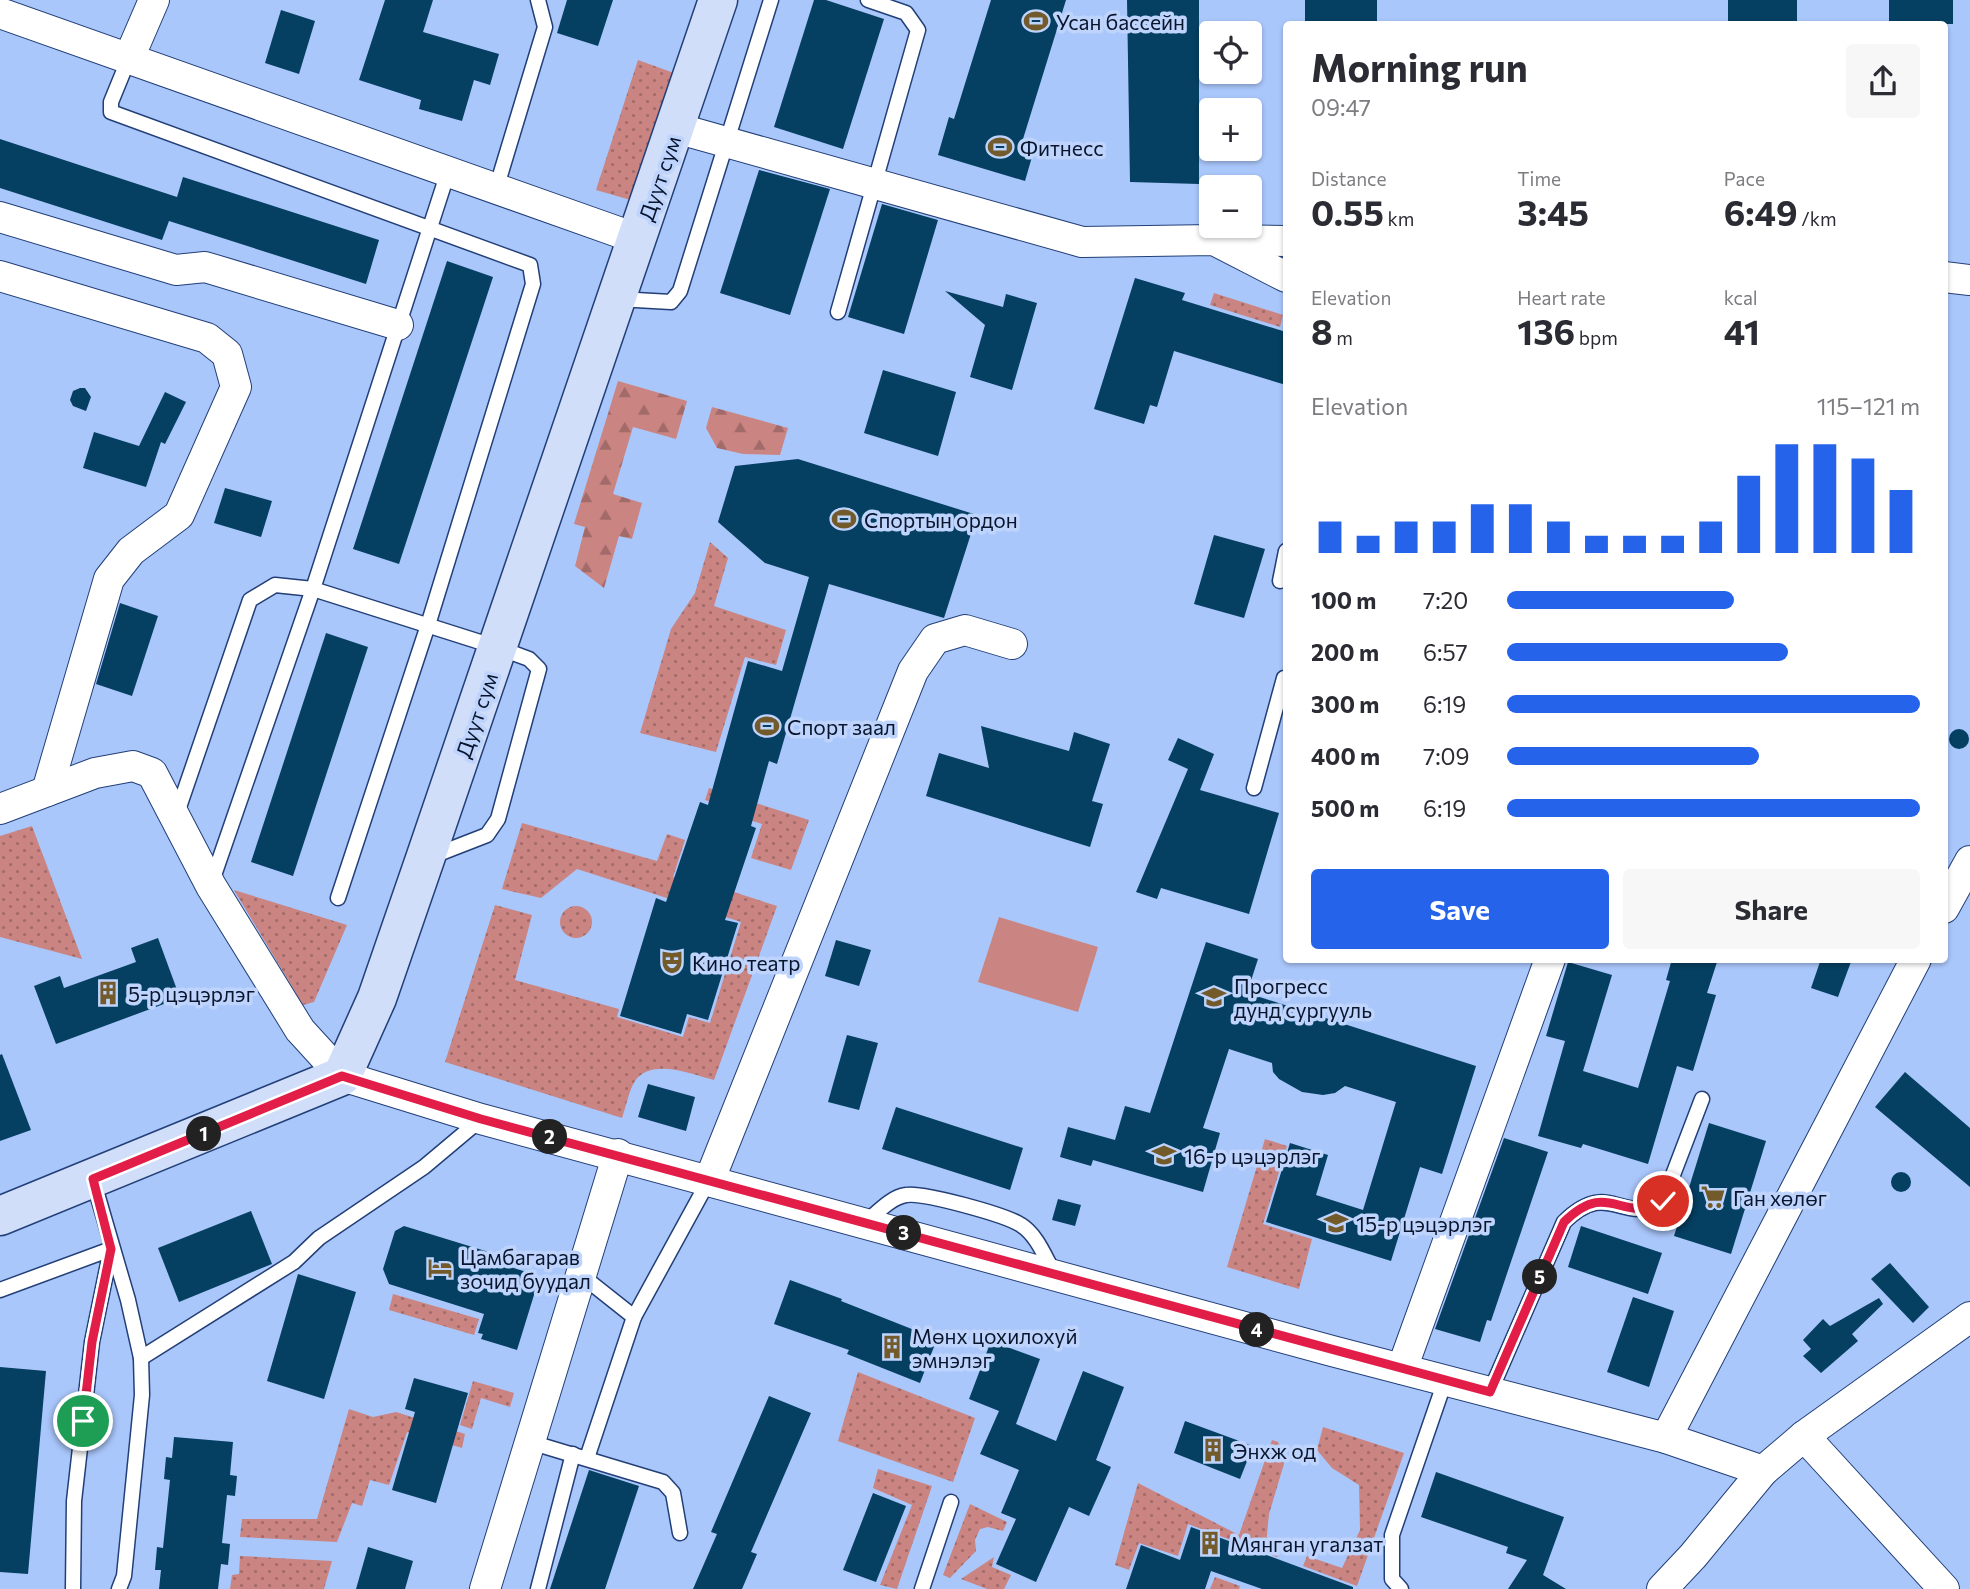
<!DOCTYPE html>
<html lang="en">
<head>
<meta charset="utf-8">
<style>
	:root { --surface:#fff; --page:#f7f7f7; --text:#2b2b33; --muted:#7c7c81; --accent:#2563eb }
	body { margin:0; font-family:Commissioner,sans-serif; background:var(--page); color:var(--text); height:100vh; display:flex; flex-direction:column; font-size:26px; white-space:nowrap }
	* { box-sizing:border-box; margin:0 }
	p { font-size:23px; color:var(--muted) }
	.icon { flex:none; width:38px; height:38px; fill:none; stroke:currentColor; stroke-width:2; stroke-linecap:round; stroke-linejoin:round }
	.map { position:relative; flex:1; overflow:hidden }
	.details { position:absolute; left:1283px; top:21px; width:665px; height:942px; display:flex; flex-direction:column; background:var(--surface); border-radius:7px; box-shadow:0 2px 5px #0004 }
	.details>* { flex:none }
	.tools { position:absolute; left:1199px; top:21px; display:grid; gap:14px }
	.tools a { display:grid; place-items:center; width:63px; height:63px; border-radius:7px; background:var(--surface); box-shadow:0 2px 5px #0004; font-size:35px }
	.pin { position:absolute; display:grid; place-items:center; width:60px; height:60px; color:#fff; margin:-30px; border:4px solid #fff; border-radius:50%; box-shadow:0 2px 7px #0007 }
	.km { position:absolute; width:35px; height:35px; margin:-18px; border-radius:50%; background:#222; color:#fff; font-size:19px; line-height:35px; text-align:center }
	.round { display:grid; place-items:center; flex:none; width:74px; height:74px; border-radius:7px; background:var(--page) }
	.summary { display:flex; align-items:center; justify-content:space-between; height:119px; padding:0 28px }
	h1 { font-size:38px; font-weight:700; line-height:52px }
	.stats { display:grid; grid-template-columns:repeat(3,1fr); gap:10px; height:119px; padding:7px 28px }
	.stats div { display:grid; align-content:center }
	.stats b { font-size:35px; font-weight:700 }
	.stats small { font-size:19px; font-weight:400 }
	.stats p { font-size:19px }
	.chart { height:196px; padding:14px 28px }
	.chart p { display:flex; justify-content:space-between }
	.chart svg { width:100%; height:126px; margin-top:7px; stroke:var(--accent); stroke-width:6 }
	.primary-button { display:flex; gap:14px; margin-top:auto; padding:14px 28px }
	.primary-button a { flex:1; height:80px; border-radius:7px; background:var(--accent); color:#fff; font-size:28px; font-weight:700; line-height:80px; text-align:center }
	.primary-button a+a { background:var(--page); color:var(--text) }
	ul { padding:0 28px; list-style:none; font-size:23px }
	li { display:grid; grid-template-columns:112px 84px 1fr; align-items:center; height:52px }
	li i { height:18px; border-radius:9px; background:var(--accent) }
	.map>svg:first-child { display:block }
</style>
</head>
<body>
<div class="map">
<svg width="1970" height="1589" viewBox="0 0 1970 1589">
	<defs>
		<pattern id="grass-dots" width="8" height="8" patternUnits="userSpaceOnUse" patternTransform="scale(1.75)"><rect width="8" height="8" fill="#ca8481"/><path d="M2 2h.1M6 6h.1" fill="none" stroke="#a26b6a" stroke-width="1.8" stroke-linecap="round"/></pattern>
		<pattern id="forest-firs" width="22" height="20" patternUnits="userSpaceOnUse" patternTransform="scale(1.75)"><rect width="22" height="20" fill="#ca8481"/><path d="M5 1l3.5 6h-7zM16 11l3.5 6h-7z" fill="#a26b6a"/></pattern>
	</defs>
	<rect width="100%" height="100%" fill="#aac7fc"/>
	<g fill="url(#grass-dots)">
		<path d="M638 60 674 73 634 201 596 190Z"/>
		<path d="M1214 293 1283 315 1280 327 1210 305Z"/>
		<path d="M710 542 728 558 714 606 786 630 776 665 745 657 716 752 640 733 671 629 695 593Z"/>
		<path d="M709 788 809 820 791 870 751 858 762 824 731 814 732 809 705 800Z"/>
		<path d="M522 823 657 861 667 834 685 840 673 877 704 888 706 883 777 906 714 1080C693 1075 652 1057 635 1081 629 1090 626 1107 622 1118L445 1062 495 905 532 915 515 980 619 1009 617 1017 683 1037 689 1017 710 1023 741 922 577 869 541 898 502 889Z"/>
		<path d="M32 826 82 959 0 937V836Z"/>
		<path d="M234 890 347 925 314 1002 303 1005Z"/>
		<circle cx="576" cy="922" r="16"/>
		<path d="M1265 1139 1287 1146 1263 1224 1312 1239 1299 1289 1227 1267Z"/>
		<path d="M393 1294 479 1319 474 1335 389 1310Z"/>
		<path d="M858 1372 975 1418 953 1482 838 1441Z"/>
		<path d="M473 1381 514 1393 510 1407 481 1398 472 1429 460 1425Z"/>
		<path d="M349 1409 373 1417 396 1412 465 1434 462 1448 407 1432 389 1485 370 1480 362 1506 352 1503 337 1542 240 1537 242 1519H317Z"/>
		<path d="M1323 1427 1404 1453 1357 1586 1303 1566 1307 1556 1342 1568 1360 1530 1359 1485 1332 1468 1317 1450Z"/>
		<path d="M1272 1440 1278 1442 1286 1457 1269 1514 1266 1545 1279 1550 1277 1557 1188 1524 1178 1556 1139 1543 1129 1570 1115 1565 1138 1483 1239 1535Z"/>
		<path d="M878 1469 932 1486 897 1589 880 1585 912 1505 873 1488Z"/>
		<path d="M970 1504 1007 1522 1003 1531 988 1527 980 1529 975 1540 976 1551 950 1578 943 1575Z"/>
		<path d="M240 1556 332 1561 324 1589H230L232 1575 239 1574Z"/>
		<path d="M994 1557 992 1567 1011 1575 1004 1589H987L961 1579Z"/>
		<path d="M1215 1577 1240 1586 1239 1589H1210Z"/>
	</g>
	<g fill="url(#forest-firs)">
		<path d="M618 381 687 401 676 439 633 427 613 494 642 503 632 539 619 536 604 588 575 566 585 527 574 524Z"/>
		<path d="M712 407 788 428 780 455 743 454 717 448 706 428Z"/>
	</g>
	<path fill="#ca8481" d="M999 917 1098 947 1078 1012 978 982Z"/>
	<g fill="#053f62">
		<path d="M385 0H433L423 32 499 54 490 85 474 80 462 121 419 109 421 100 359 80Z"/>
		<path d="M567 0H613L598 46 557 33Z"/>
		<path d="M814 0H826L884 19 843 149 774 127Z"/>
		<path d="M991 0H1066L1023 139 1036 143 1025 181 938 155 949 117 954 119Z"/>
		<path d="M1127 0H1199V184L1130 182Z"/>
		<rect x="1305" y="0" width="72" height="24"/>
		<rect x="1728" y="0" width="69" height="24"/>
		<rect x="1889" y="0" width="64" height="24"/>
		<path d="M281 10 315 21 299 74 265 63Z"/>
		<path d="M0 139 177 197 183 177 379 240 366 284 169 221 162 240 0 188Z"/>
		<path d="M759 170 830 189 790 315 720 293Z"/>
		<path d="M882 204 938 220 904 334 848 317Z"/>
		<path d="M447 261 493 277 399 564 353 549Z"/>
		<path d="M1135 278 1185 293 1182 300 1286 332V385L1174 351 1157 407 1150 405 1144 424 1094 409Z"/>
		<path d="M945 291 1003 307 1006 294 1037 303 1012 390 970 377 985 325Z"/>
		<path d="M883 370 956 392 938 456 864 433Z"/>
		<path d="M80 388H85L91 397 86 411 73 406 70 400 73 391Z"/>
		<path d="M165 392 186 402 165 444 161 442 146 487 83 468 94 432 139 446Z"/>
		<path d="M798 459 977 515 944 618 829 584 777 764 769 761 751 826 756 828 725 920 738 923 708 1020 687 1014 681 1034 620 1016 656 898 666 902 700 802 708 805 748 661 782 671 809 577 765 563 718 522 735 466Z"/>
		<path d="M225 488 272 501 261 537 214 523Z"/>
		<path d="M1214 535 1265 549 1244 618 1194 604Z"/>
		<path d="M120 603 158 616 132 696 96 684Z"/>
		<path d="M326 633 368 647 293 876 251 862Z"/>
		<path d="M981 726 1069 751 1074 732 1110 744 1092 801 1103 804 1090 847 926 796 939 753 989 768Z"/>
		<circle cx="1959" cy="739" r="10"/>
		<path d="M1178 738 1214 754 1200 790 1279 813 1249 914 1161 888 1157 899 1136 892 1188 769 1168 760Z"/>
		<path d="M158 938 180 998 56 1044 34 986 60 976 64 988 136 962 131 948Z"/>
		<path d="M836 940 871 950 859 986 825 976Z"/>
		<path d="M1206 942 1258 959 1247 993 1476 1066 1442 1174 1420 1167 1391 1261 1266 1222 1290 1143 1328 1155 1316 1195 1363 1210 1396 1102 1345 1086 1335 1093 1323 1095 1302 1092 1279 1079 1273 1072 1272 1063 1229 1049 1203 1128 1220 1133 1203 1192 1093 1160 1091 1166 1060 1157 1068 1127 1115 1140 1125 1106 1150 1113Z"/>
		<path d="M1672 959H1718L1707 993 1716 995 1693 1071 1677 1066 1648 1164 1583 1144 1581 1148 1538 1136 1565 1041 1546 1036 1568 962 1612 975 1583 1071 1638 1088 1670 981 1666 980Z"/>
		<path d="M1821 959H1852L1838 997 1811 988Z"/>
		<path d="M847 1035 878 1043 859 1110 828 1102Z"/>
		<path d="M2 1054 31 1130 0 1141V1055Z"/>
		<path d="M1905 1072 1970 1128V1187L1875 1107Z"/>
		<path d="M648 1084 695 1097 686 1131 638 1117Z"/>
		<path d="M896 1107 1023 1148 1010 1190 882 1149Z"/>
		<path d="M1709 1123 1766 1141 1731 1254 1674 1236Z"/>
		<path d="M1504 1138 1548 1152 1491 1321 1487 1320 1480 1342 1435 1329Z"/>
		<circle cx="1901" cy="1182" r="10"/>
		<path d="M1058 1199 1081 1205 1075 1226 1052 1220Z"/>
		<path d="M251 1211 272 1264 179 1302 158 1248Z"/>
		<path d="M404 1226 492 1253 497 1263 533 1274 538 1282 517 1350 481 1339 483 1334 478 1333 484 1314 389 1284 383 1269 395 1231Z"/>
		<path d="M1581 1226 1662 1253 1648 1294 1568 1267Z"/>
		<path d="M1890 1263 1929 1307 1913 1323 1871 1279Z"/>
		<path d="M298 1274 356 1292 324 1399 267 1381Z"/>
		<path d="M790 1280 842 1299 841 1301 937 1339 920 1383 847 1354 849 1350 774 1324Z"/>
		<path d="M1633 1297 1674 1311 1649 1387 1607 1372Z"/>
		<path d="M1879 1298 1883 1304 1852 1334 1858 1341 1821 1373 1803 1356 1811 1349 1803 1340 1823 1319 1830 1326Z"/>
		<path d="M991 1341 1040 1359 1016 1424 1056 1441 1083 1371 1124 1387 1096 1460 1111 1467 1089 1516 1069 1507 1036 1582 996 1564 1016 1519 1001 1513 1019 1470 980 1454 999 1411 969 1399Z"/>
		<path d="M0 1367 46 1371 28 1574 0 1572Z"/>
		<path d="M414 1378 468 1393 436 1503 392 1490 415 1412 405 1409Z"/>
		<path d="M769 1396 811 1413 751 1552 757 1554 742 1589H693L717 1534 711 1532Z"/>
		<path d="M1185 1421 1253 1446 1240 1479 1174 1453Z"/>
		<path d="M174 1437 233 1442 230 1475 237 1476 235 1496 227 1495 222 1543 230 1544 228 1565 221 1564 218 1589H159L161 1570H155L157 1547 163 1548 170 1480 164 1479 166 1457 172 1458Z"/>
		<path d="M589 1470 639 1486 605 1589H550Z"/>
		<path d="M1436 1472 1564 1517 1543 1575 1566 1589H1508L1527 1560 1506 1553 1508 1547 1421 1517Z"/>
		<path d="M873 1493 906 1506 876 1582 843 1570Z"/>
		<path d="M1191 1527 1353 1587V1589H1262L1211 1571 1205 1589H1126L1141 1545 1180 1560Z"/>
		<path d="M368 1547 413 1561 405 1589H356Z"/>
	</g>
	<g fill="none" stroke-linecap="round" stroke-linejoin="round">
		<g stroke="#223f77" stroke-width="17">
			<g id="lane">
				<path d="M129 58 111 102V112L530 265 533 284 428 625 338 898"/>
				<path d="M496 189 545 27 538 0"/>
				<path d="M618 299 671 302 680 291 771 0"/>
				<path d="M838 312 918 30 906 13 868 0"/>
				<path d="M1280 581 1286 551"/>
				<path d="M1254 788 1284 678 1286 679"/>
				<path d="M176 816 250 600 275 585 313 589 499 648 529 659 539 669 498 819 487 835 433 856"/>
				<path d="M211 884 313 589 448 172"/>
				<path d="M93 1180 128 1300 141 1358 142 1395 124 1576 119 1589"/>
				<path d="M866 1222C877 1213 891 1197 906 1195 923 1192 1006 1215 1021 1225 1037 1235 1045 1257 1054 1273"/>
				<path d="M581 1275 634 1317 587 1458"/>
				<path d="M0 1290 111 1249 92 1342 74 1501 73 1589"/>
				<path d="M634 1317 709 1180"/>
				<path d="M141 1358 294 1262 319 1238 424 1167 480 1120"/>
				<path d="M1490 1392 1564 1222C1610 1177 1621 1227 1663 1201L1702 1099"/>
				<path d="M530 1442 663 1482 673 1493 680 1533"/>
				<path d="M538 1589 573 1454"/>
				<path d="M922 1589 951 1502"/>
				<path d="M1401 1589 1392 1579V1535L1445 1381"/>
			</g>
		</g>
		<g stroke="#223f77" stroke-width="32">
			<g id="street">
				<path d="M0 13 638 239"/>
				<path d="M129 58 154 0"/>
				<path d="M676 128 1082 242 1214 240 1286 277"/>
				<path d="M0 217 176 270 205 267 398 325"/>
				<path d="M1222 240 1286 241"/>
				<path d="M0 276 207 338 227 354 236 387 179 515 131 551 109 579 47 791"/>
				<path d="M1944 277 1970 280"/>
				<path d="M0 809 95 773 133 766 152 773 211 886 300 1030 342 1076 481 1119 1332 1351 1666 1438 1763 1471"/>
				<path d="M1944 908 1970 861"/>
				<path d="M710 1179 913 671 935 639 965 630 1012 644"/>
				<path d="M1402 1369 1550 959"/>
				<path d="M1804 1436 1944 1589"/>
				<path d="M1666 1438 1916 959"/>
				<path d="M485 1589 618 1154"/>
				<path d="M1662 1589 1693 1556 1763 1471 1804 1436 1970 1317"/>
			</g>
		</g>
		<g stroke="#223f77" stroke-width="41">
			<path id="secondary" d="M0 1216 342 1076 377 998 425 859 718 0"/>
		</g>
		<use href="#lane" stroke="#fff" stroke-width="14"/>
		<use href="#street" stroke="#fff" stroke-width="30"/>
		<use href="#secondary" stroke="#d0def9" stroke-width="38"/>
	</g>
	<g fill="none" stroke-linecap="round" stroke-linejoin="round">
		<g stroke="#fff" stroke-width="14">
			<path id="route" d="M83 1421 92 1342 111 1249 93 1179 342 1076 481 1119 1490 1392 1564 1222C1610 1177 1621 1226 1663 1201"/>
		</g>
		<use href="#route" stroke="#e11d48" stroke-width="9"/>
	</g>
	<defs>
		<g id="stadium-bare" transform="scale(1.89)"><path d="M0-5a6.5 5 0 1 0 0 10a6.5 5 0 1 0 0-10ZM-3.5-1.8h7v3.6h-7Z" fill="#735a2b" stroke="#bed4fc" stroke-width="2.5" paint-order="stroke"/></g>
		<g id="theatre-bare" transform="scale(1.89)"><path d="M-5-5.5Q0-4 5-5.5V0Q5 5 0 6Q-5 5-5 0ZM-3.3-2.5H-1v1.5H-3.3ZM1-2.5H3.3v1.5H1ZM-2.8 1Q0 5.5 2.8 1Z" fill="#735a2b" stroke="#bed4fc" stroke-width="2.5" paint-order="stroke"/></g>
		<g id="building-bare" transform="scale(1.89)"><path d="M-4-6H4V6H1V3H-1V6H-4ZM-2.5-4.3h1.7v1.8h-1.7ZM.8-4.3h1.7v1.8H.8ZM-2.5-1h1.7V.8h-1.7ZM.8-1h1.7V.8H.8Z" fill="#735a2b" stroke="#bed4fc" stroke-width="2.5" paint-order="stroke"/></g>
		<g id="school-bare" transform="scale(1.89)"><path d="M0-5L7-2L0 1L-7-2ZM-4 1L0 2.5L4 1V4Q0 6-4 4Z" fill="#735a2b" stroke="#bed4fc" stroke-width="2.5" paint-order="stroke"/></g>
		<g id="supermarket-bare" transform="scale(1.89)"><path d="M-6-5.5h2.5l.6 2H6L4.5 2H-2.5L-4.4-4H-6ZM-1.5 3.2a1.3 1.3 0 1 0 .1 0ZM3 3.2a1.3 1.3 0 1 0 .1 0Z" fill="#735a2b" stroke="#bed4fc" stroke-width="2.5" paint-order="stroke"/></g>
		<g id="hotel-bare" transform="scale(1.89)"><path d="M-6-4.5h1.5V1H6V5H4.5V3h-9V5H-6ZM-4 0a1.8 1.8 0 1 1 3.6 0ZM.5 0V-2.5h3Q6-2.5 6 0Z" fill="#735a2b" stroke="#bed4fc" stroke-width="2.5" paint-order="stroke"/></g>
	</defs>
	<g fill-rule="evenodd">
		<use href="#stadium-bare" x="1036" y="21"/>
		<use href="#stadium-bare" x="1000" y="147"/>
		<use href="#stadium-bare" x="844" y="519"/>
		<use href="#stadium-bare" x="767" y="726"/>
		<use href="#theatre-bare" x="672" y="962"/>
		<use href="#building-bare" x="108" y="993"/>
		<use href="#school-bare" x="1214" y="997"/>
		<use href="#school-bare" x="1164" y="1155"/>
		<use href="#supermarket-bare" x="1713" y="1197"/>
		<use href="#school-bare" x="1336" y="1223"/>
		<use href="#hotel-bare" x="440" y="1268"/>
		<use href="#building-bare" x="892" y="1347"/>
		<use href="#building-bare" x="1213" y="1450"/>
		<use href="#building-bare" x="1210" y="1543"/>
	</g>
	<g text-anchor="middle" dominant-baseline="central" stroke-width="7" stroke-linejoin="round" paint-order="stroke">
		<g font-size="21" fill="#09152d" stroke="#bed4fc" text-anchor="start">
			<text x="1056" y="21">Усан бассейн</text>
			<text x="1020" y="147">Фитнесс</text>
			<text x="864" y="519">Спортын ордон</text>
			<text x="787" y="726">Спорт заал</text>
			<text x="692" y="962">Кино театр</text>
			<text x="1234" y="985">Прогресс<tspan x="1234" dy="24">дунд сургууль</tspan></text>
			<text x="128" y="993">5-р цэцэрлэг</text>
			<text x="1184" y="1155">16-р цэцэрлэг</text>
			<text x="1733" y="1197">Ган хөлөг</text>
			<text x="1356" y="1223">15-р цэцэрлэг</text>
			<text x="460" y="1256">Цамбагарав<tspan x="460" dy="24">зочид буудал</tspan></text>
			<text x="912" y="1335">Мөнх цохилохуй<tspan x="912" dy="24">эмнэлэг</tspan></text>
			<text x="1233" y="1450">Энхж од</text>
			<text x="1230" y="1543">Мянган угалзат</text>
		</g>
		<g font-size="21" fill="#09152d" stroke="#bed4fc">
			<text transform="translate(659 178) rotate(-71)">Дуут сум</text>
			<text transform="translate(476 715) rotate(-71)">Дуут сум</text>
		</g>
	</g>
</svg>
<div class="tools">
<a><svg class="icon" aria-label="locate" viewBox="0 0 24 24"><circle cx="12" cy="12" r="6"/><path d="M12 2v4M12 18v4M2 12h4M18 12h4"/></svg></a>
<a>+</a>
<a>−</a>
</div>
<div class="pin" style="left:83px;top:1421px;background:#1e9e55"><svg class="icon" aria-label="arrive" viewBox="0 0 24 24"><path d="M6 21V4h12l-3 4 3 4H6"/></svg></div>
<div class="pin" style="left:1663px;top:1201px;background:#d93025"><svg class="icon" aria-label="check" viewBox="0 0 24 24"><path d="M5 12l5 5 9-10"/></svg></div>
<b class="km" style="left:204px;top:1134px">1</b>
<b class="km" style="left:550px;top:1137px">2</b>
<b class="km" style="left:904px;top:1233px">3</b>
<b class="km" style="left:1257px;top:1330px">4</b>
<b class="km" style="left:1540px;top:1277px">5</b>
<section class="details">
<div class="summary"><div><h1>Morning run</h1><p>09:47</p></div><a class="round"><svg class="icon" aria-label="share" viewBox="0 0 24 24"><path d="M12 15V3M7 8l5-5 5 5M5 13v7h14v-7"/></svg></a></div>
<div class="stats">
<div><p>Distance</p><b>0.55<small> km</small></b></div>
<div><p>Time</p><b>3:45</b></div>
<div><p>Pace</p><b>6:49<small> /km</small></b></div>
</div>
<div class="stats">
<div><p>Elevation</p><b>8<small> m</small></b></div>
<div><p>Heart rate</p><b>136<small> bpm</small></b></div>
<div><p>kcal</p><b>41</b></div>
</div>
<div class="chart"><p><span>Elevation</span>115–121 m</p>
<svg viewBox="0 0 160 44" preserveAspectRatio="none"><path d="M5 44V33M15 44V38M25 44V33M35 44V33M45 44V27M55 44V27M65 44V33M75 44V38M85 44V38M95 44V38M105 44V33M115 44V17M125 44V6M135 44V6M145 44V11M155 44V22"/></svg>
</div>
<ul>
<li><b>100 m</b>7:20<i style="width:55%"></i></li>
<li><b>200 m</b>6:57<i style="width:68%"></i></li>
<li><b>300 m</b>6:19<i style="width:100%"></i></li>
<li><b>400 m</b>7:09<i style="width:61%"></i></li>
<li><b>500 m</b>6:19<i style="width:100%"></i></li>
</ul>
<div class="primary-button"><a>Save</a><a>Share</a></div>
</section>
</div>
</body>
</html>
